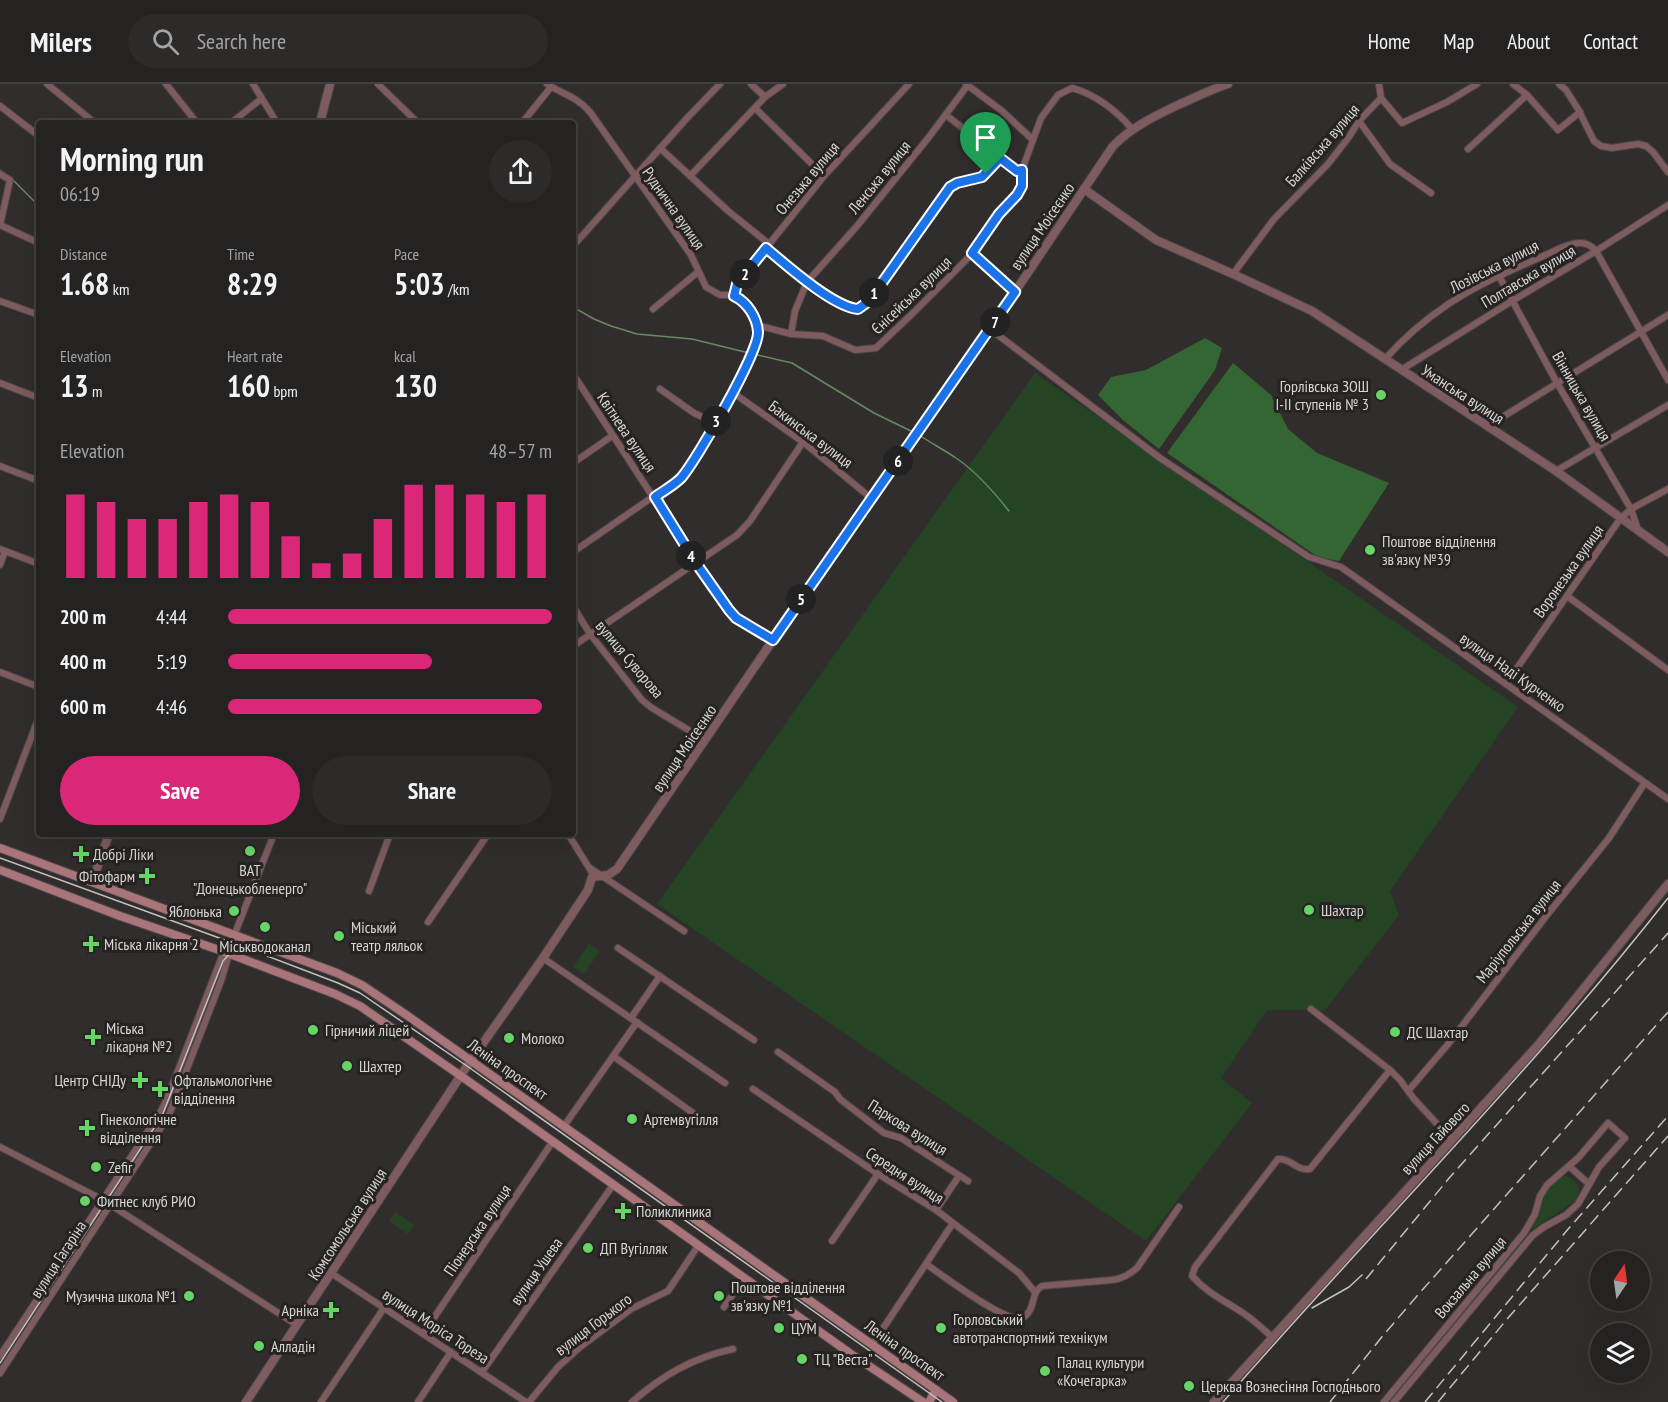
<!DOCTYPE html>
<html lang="en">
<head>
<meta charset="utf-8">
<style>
	:root { --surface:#252222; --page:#2d2a2a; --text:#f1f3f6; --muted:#a3a4a5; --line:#423f40; --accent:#db2777 }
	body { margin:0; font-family:"PT Sans Narrow",sans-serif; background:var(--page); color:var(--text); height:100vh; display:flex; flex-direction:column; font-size:22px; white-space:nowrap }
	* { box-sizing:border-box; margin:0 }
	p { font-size:20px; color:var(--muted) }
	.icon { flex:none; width:33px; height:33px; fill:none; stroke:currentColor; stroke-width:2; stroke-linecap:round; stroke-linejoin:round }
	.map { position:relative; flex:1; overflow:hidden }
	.side { position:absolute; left:36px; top:36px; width:540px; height:717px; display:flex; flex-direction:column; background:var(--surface); border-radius:6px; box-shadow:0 6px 24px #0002,0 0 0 2px var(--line) }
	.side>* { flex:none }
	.needle { width:39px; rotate:13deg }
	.tools { position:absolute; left:1590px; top:1167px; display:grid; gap:12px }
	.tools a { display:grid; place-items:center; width:60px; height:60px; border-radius:50%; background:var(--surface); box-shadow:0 6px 24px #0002,0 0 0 2px var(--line); font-size:30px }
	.pin { position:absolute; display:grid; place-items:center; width:51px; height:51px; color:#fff; margin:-62px -26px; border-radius:50% 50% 50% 0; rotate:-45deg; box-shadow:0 0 6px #0007 }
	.pin .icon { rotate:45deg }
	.km { position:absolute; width:30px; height:30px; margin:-15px; border-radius:50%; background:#222; color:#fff; font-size:16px; line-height:30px; text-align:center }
	.round { display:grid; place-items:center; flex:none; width:63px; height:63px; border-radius:32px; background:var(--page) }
	.overview { display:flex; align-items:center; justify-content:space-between; height:102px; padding:0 24px }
	h1 { font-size:33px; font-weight:600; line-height:45px }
	.stats { display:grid; grid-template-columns:repeat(3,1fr); gap:9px; height:102px; padding:6px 24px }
	.stats div { display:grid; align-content:center }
	.stats b { font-size:30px; font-weight:600 }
	.stats small { font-size:16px; font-weight:400 }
	.stats p { font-size:16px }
	.chart { height:168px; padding:12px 24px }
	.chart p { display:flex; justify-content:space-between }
	.chart svg { width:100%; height:108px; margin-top:6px; stroke:var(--accent); stroke-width:6 }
	.action { display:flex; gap:12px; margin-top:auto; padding:12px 24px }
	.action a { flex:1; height:69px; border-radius:36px; background:var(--accent); color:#fff; font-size:24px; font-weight:600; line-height:69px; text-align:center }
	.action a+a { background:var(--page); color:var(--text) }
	ul { padding:0 24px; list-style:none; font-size:20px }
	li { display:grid; grid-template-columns:96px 72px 1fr; align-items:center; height:45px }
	li i { height:15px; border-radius:8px; background:var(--accent) }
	header { display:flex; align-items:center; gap:36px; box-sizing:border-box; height:84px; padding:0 30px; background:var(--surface); border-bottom:2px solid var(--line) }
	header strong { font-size:28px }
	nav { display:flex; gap:33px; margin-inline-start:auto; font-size:21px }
	.search { width:420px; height:54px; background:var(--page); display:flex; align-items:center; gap:15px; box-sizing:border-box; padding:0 21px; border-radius:33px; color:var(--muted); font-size:22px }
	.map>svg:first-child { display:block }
</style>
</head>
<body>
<header>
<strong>Milers</strong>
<div class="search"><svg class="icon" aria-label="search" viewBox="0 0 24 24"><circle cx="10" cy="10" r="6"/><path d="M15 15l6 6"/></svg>Search here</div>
<nav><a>Home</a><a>Map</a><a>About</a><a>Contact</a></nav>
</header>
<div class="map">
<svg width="1668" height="1318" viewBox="0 0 1668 1318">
	<rect width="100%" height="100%" fill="#312d2d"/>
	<g fill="#254424">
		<path d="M1035 289 1518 623 1390 807 1399 831 1325 926H1267L1221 994 1252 1019 1146 1157 657 820Z"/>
		<path d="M589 860 600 867 584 890 573 883Z"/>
		<path d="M1565 1092C1578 1095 1582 1106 1576 1116L1530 1147C1540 1128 1542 1099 1565 1092Z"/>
		<path d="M395 1128 414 1141 408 1150 389 1137Z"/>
	</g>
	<g fill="#336632">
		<path d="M1205 254 1222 264 1215 286 1159 365 1123 336 1098 311 1111 293 1146 286Z"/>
		<path d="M1233 279 1271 311 1288 345 1317 369 1389 399 1339 477 1318 473 1167 369Z"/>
	</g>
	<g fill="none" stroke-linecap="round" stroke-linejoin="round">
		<g stroke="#678a65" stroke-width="1.5">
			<path d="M0 86 6 90"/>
			<path d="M12 95 39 122"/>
			<path d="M573 223 594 235 611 242 637 250 692 255 749 269"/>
			<path d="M753 270 792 279 874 329 915 349"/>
			<path d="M919 351C931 359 944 366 956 374 977 388 994 408 1009 427"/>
		</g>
		<g stroke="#4c4848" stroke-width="8">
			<g id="minor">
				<path d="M47 0 95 39"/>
				<path d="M166 0 197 39"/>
				<path d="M253 0 277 39"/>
				<path d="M378 0 418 39"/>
				<path d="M547 0C564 11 576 12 590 28L691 171 706 203 720 211H734L740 215 753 231 758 249 755 263 751 273 732 308 694 375 680 394 573 468"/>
				<path d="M751 0 765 13"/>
				<path d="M966 0 1002 27 1032 55"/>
				<path d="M1379 0 1381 14"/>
				<path d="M1513 0 1527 11 1558 46 1580 28"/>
				<path d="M1559 0 1566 6 1578 25 1594 57 1601 62 1612 64 1638 60 1646 62 1653 68 1668 88"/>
				<path d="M0 22 39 52"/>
				<path d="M755 24 824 92"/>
				<path d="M946 31 1015 85 1017 87 1022 86"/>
				<path d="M1359 37 1390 80 1431 109"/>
				<path d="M231 39 261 15"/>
				<path d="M522 39 551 3"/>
				<path d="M660 64 727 126 769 160"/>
				<path d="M1468 65 1527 11"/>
				<path d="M0 90 10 96 0 141 39 159"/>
				<path d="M690 92 765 13 783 0"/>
				<path d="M573 162 688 33 720 0"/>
				<path d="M766 163C785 180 834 223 858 225L869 217 950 103 957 99 982 93 1000 74"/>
				<path d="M972 169 1015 208"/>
				<path d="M1233 190 1274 135 1328 80 1349 53 1359 37 1381 14 1402 39 1447 18 1477 0"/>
				<path d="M1499 192 1557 299 1631 425 1638 446"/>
				<path d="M734 211 737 200 824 92 909 0"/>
				<path d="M0 217 39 231"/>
				<path d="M653 225 698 188"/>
				<path d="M757 241 791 250 823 252 855 266 876 264 913 229 977 165 999 130 1017 111 1022 102V86L1041 34 1058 11 1072 4C1095 10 1117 27 1132 45"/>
				<path d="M990 245 1160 374 1309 473 1341 483 1668 715"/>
				<path d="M791 250 795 227 807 198 857 142 929 53 967 2"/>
				<path d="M1385 275C1402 256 1426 235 1447 221 1477 201 1509 187 1541 173 1553 168 1568 159 1580 159 1587 159 1592 162 1596 167L1668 296"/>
				<path d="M1401 286 1512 217 1596 167 1668 121"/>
				<path d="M573 290 722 519 737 534 773 556"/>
				<path d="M0 299 39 314"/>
				<path d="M660 305 694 329 715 339"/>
				<path d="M732 308 803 358 871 414"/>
				<path d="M1488 342 1668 231"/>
				<path d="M573 379 612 352"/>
				<path d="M0 382 39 397"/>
				<path d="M1556 387 1668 321"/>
				<path d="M0 465 39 480"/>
				<path d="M0 481 5 467"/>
				<path d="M1567 512 1668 586"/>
				<path d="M573 522 590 550 642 616 652 624 705 656"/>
				<path d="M573 562 737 451 750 437 803 358"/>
				<path d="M0 588 39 603"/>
				<path d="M1506 600 1620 435 1631 425 1668 405"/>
				<path d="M0 735 39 633"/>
				<path d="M568 750 591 787"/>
				<path d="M590 784 684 847"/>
				<path d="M369 807 390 750"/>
				<path d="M428 838 488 750"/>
				<path d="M618 864 754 956"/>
				<path d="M543 874 725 999"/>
				<path d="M1311 925 1390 986 1400 996 1414 1015 1451 1055"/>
				<path d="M631 934 660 892"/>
				<path d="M778 968 835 1008 840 1015 884 1049 901 1054 968 1097"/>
				<path d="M613 972 700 1034"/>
				<path d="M753 1005 878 1090 936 1126 1019 1189 1035 1208"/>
				<path d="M1408 1007 1449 959 1547 831 1609 754 1644 700"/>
				<path d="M564 1042 637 938"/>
				<path d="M0 1063 103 1116 297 1241"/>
				<path d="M1569 1082 1589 1100"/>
				<path d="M936 1126 959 1092"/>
				<path d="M832 1157 878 1090"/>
				<path d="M926 1180C941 1190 1009 1243 1024 1233 1036 1225 1030 1209 1042 1202L1112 1196C1122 1195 1129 1191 1137 1184L1179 1123"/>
				<path d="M331 1189 526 1318"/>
				<path d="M724 1223 744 1194"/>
				<path d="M423 1250 553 1057"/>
				<path d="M1273 1254C1263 1245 1254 1236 1243 1229 1225 1217 1207 1209 1192 1192L1195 1183 1278 1075C1292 1074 1295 1087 1310 1085L1390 986"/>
				<path d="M872 1261 953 1139"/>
				<path d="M0 1272 160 1029 167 1015 221 875 232 856"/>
				<path d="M482 1288 613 1101"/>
				<path d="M0 1289 169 1031 221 897 237 844 274 750"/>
				<path d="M321 1318 384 1224"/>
				<path d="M418 1318 451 1268"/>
				<path d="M529 1318 558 1283 580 1263 631 1225 668 1207 698 1162"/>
				<path d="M632 1318C663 1291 692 1274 733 1265"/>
				<path d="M1384 1318 1524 1149 1535 1130 1540 1112 1547 1101 1579 1073 1608 1039 1625 1054 1599 1083 1578 1120 1566 1131 1544 1143 1533 1151 1394 1318"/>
			</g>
		</g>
		<g stroke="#4c4848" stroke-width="10">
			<g id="tertiary">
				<path d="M320 39 330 0"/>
				<path d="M1084 105 1156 156 1233 190 1312 227 1556 387 1668 468"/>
				<path d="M92 798 109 750"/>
				<path d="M246 1318 467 982 543 874 588 806 592 793 608 791 617 785 773 556 990 245 1113 62C1133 42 1155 32 1180 20 1196 13 1212 5 1228 0"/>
				<path d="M1214 1318 1539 960 1668 800"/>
			</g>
		</g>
		<g stroke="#4c4848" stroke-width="10">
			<g id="secondary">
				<path d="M0 764 337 889 362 901 405 930 953 1318"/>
				<path d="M0 786 120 832 222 867 335 910 360 922 461 992 851 1270 923 1318"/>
				<path d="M929 1318 936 1306"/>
			</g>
		</g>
		<use href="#minor" stroke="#7d5b5f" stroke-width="6"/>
		<use href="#tertiary" stroke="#7d5b5f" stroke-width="8"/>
		<use href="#secondary" stroke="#a9747a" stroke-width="8"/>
		<g stroke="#c4c1c1" stroke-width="1.5">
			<path d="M0 774 233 859 338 899 360 909 467 982 942 1318"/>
			<path d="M1312 1224 1349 1203 1362 1191"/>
			<path d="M0 1279 162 1032 223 877 232 867 246 865"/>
			<path d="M1223 1318C1370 1149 1529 991 1668 814"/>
		</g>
		<g stroke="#c4c1c1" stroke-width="1.5" stroke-dasharray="12 6" stroke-linecap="butt">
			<path d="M1366 1195 1450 1093 1668 849"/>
			<path d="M1330 1318 1381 1254 1417 1212 1668 928"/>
			<path d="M1425 1318 1569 1144 1668 1032"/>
			<path d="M1438 1318 1508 1234 1668 1052"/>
		</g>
	</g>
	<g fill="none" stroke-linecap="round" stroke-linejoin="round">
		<g stroke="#fff" stroke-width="12">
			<path id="route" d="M1000 74 1017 87 1022 86V102L1017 111 999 130 972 169 1015 208 773 556 736 534 729 526 696 479 655 413C663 407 673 402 681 394 696 377 759 268 758 248 757 233 747 218 734 212L737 200 766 164C785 180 833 223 858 225L869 217 950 103 957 99 982 93Z"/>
		</g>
		<use href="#route" stroke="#1a73e8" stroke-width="8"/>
	</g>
	<g fill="#67d466" stroke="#272323" stroke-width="2">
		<circle cx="1381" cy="311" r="6"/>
		<circle cx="1370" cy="466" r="6"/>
		<circle cx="250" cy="767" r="6"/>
		<path d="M78 761h6v6h6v6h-6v6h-6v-6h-6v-6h6z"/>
		<path d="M144 783h6v6h6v6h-6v6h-6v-6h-6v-6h6z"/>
		<circle cx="1309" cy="826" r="6"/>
		<circle cx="234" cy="827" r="6"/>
		<circle cx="265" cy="843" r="6"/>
		<circle cx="339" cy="852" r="6"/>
		<path d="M88 851h6v6h6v6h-6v6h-6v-6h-6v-6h6z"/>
		<circle cx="313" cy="946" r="6"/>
		<circle cx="1395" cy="948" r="6"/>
		<path d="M90 944h6v6h6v6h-6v6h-6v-6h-6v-6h6z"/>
		<circle cx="509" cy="954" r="6"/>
		<circle cx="347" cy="982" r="6"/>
		<path d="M137 987h6v6h6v6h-6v6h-6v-6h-6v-6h6z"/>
		<path d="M157 996h6v6h6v6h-6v6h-6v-6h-6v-6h6z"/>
		<circle cx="632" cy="1035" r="6"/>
		<path d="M84 1035h6v6h6v6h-6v6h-6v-6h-6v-6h6z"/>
		<circle cx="96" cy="1083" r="6"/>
		<circle cx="85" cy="1117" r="6"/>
		<path d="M620 1118h6v6h6v6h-6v6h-6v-6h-6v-6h6z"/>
		<circle cx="588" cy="1164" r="6"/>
		<circle cx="189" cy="1212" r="6"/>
		<circle cx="719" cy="1212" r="6"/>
		<path d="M328 1217h6v6h6v6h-6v6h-6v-6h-6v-6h6z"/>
		<circle cx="779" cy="1244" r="6"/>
		<circle cx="941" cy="1244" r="6"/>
		<circle cx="259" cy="1262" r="6"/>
		<circle cx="802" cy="1275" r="6"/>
		<circle cx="1045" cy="1287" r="6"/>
		<circle cx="1189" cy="1302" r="6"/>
	</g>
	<g text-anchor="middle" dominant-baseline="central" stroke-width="6" stroke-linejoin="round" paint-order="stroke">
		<g font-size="16" fill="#d8d5d5" stroke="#272323">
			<text transform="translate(1322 61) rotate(-49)">Балківська вулиця</text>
			<text transform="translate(879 93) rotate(-51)">Ленська вулиця</text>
			<text transform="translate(807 94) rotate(-50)">Онезька вулиця</text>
			<text transform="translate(674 124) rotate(55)">Руднична вулиця</text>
			<text transform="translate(1042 142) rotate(-56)">вулиця Моісеєнко</text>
			<text transform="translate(1494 182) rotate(-27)">Лозівська вулиця</text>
			<text transform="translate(1528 192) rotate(-31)">Полтавська вулиця</text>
			<text transform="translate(911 211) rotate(-44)">Єнісейська вулиця</text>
			<text transform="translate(1463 310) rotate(33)">Уманська вулиця</text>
			<text transform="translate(1582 312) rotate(60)">Вінницька вулиця</text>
			<text transform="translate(627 348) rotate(56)">Квітнева вулиця</text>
			<text transform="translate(811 350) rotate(37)">Бакинська вулиця</text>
			<text transform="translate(1568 487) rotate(-55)">Воронезька вулиця</text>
			<text transform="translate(630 575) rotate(50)">вулиця Суворова</text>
			<text transform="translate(1513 588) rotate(35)">вулиця Наді Курченко</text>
			<text transform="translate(684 664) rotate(-56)">вулиця Моісеєнко</text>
			<text transform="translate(1518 847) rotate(-52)">Маріупольська вулиця</text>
			<text transform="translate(508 985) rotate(35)">Леніна проспект</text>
			<text transform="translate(908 1043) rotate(32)">Паркова вулиця</text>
			<text transform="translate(1435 1054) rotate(-47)">вулиця Гайового</text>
			<text transform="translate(905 1091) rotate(33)">Середня вулиця</text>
			<text transform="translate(347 1140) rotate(-57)">Комсомольська вулиця</text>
			<text transform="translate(477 1146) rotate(-56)">Піонерська вулиця</text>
			<text transform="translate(58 1175) rotate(-57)">вулиця Гагаріна</text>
			<text transform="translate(536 1187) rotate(-55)">вулиця Ушева</text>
			<text transform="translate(1470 1193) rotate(-50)">Вокзальна вулиця</text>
			<text transform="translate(593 1240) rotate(-37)">вулиця Горького</text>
			<text transform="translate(436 1242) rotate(33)">вулиця Моріса Тореза</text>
			<text transform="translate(905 1266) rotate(35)">Леніна проспект</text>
		</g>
		<g font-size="16" fill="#d8d5d5" stroke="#272323" text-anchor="start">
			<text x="1369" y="302" text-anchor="end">Горлівська ЗОШ<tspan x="1369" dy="18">І-ІІ ступенів № 3</tspan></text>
			<text x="1382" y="457">Поштове відділення<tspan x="1382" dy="18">зв'язку №39</tspan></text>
			<text x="93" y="770">Добрі Ліки</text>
			<text x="250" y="786" text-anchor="middle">ВАТ<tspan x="250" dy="18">"Донецькобленерго"</tspan></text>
			<text x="135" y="792" text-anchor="end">Фітофарм</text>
			<text x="1321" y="826">Шахтар</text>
			<text x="222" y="827" text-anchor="end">Яблонька</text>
			<text x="351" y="843">Міський<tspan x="351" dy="18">театр ляльок</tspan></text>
			<text x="104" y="860">Міська лікарня 2</text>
			<text x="265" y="862" text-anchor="middle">Міськводоканал</text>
			<text x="106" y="944">Міська<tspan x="106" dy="18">лікарня №2</tspan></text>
			<text x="325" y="946">Гірничий ліцей</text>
			<text x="1407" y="948">ДС Шахтар</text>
			<text x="521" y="954">Молоко</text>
			<text x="359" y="982">Шахтер</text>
			<text x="126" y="996" text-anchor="end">Центр СНІДу</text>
			<text x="174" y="996">Офтальмологічне<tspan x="174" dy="18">відділення</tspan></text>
			<text x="100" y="1035">Гінекологічне<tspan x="100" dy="18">відділення</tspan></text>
			<text x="644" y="1035">Артемвугілля</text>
			<text x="108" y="1083">Zefir</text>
			<text x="97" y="1117">Фитнес клуб РИО</text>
			<text x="636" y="1127">Поликлиника</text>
			<text x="600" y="1164">ДП Вугілляк</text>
			<text x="731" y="1203">Поштове відділення<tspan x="731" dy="18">зв'язку №1</tspan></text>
			<text x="177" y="1212" text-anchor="end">Музична школа №1</text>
			<text x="319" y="1226" text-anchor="end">Арніка</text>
			<text x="953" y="1235">Горловський<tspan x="953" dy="18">автотранспортний технікум</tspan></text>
			<text x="791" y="1244">ЦУМ</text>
			<text x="271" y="1262">Алладін</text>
			<text x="814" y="1275">ТЦ "Веста"</text>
			<text x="1057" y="1278">Палац культури<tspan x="1057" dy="18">«Кочегарка»</tspan></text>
			<text x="1201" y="1302">Церква Вознесіння Господнього</text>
		</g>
	</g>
</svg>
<div class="tools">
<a><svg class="needle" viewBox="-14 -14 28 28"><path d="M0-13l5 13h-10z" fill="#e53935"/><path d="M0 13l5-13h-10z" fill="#a3a4a5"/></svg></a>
<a><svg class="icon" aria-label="layers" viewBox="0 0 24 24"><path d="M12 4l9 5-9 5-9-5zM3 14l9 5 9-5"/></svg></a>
</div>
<div class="pin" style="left:986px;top:90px;background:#1e9e55"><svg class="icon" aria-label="arrive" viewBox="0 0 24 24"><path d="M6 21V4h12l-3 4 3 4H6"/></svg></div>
<b class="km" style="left:874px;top:209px">1</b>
<b class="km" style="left:745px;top:190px">2</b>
<b class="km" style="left:716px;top:337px">3</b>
<b class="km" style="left:691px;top:472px">4</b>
<b class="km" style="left:801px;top:515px">5</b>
<b class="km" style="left:898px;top:377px">6</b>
<b class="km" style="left:995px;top:238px">7</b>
<section class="side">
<div class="overview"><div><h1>Morning run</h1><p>06:19</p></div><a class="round"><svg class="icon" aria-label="share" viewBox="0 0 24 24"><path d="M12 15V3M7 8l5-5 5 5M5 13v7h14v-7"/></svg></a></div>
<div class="stats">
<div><p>Distance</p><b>1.68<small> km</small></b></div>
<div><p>Time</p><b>8:29</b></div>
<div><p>Pace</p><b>5:03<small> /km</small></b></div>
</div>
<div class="stats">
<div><p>Elevation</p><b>13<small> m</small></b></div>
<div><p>Heart rate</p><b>160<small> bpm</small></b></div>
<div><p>kcal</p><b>130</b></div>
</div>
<div class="chart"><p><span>Elevation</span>48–57 m</p>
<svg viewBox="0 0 160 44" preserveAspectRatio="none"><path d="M5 44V10M15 44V13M25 44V20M35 44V20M45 44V13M55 44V10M65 44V13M75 44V27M85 44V38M95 44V34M105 44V20M115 44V6M125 44V6M135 44V10M145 44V13M155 44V10"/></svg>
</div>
<ul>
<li><b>200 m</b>4:44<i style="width:100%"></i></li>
<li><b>400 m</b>5:19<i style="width:63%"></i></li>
<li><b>600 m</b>4:46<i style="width:97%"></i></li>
</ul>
<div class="action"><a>Save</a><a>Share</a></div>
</section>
</div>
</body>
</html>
